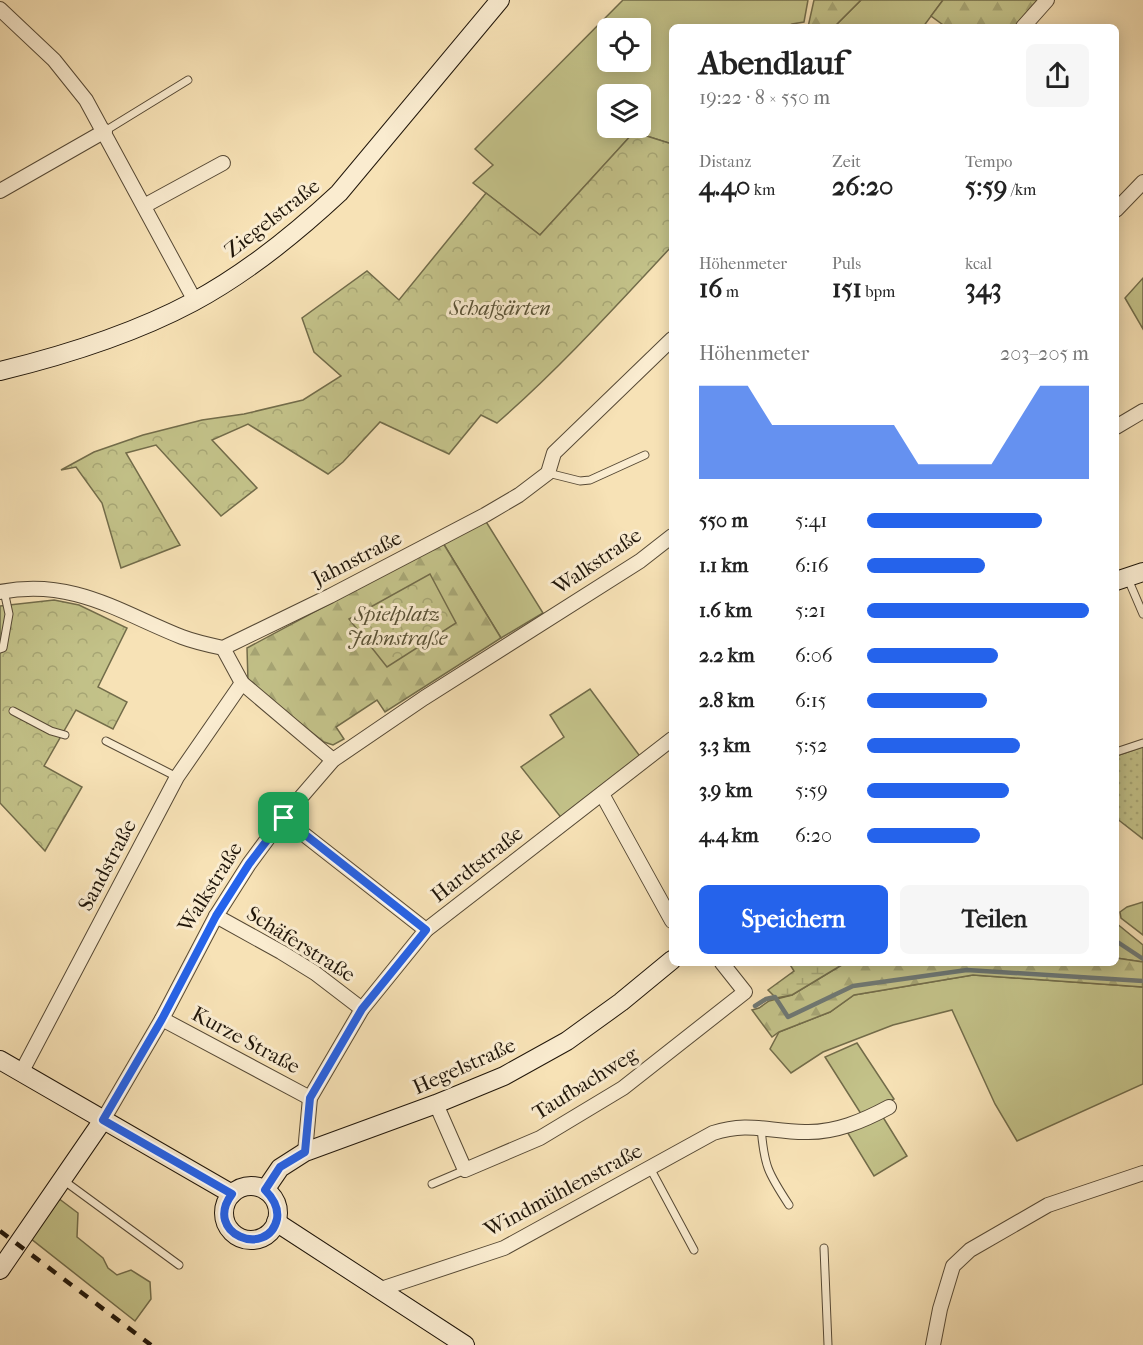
<!DOCTYPE html>
<html lang="de">
<head>
<meta charset="utf-8">
<style>
	:root { --surface:#fff; --page:#f6f6f6; --text:#222; --muted:#767676; --accent:#2563eb }
	body { margin:0; font-family:"IM FELL French Canon",serif; background:var(--page); color:var(--text); height:100vh; display:flex; flex-direction:column; font-size:22px; white-space:nowrap }
	* { box-sizing:border-box; margin:0 }
	p { font-size:20px; color:var(--muted) }
	.icon { flex:none; width:33px; height:33px; fill:none; stroke:currentColor; stroke-width:2; stroke-linecap:round; stroke-linejoin:round }
	.map { position:relative; flex:1; overflow:hidden }
	.sheet { position:absolute; left:669px; top:24px; width:450px; height:942px; display:flex; flex-direction:column; background:var(--surface); border-radius:9px; box-shadow:0 3px 15px #0003 }
	.sheet>* { flex:none }
	.controls { position:absolute; left:597px; top:18px; display:grid; gap:12px }
	.controls a { display:grid; place-items:center; width:54px; height:54px; border-radius:9px; background:var(--surface); box-shadow:0 3px 15px #0003; font-size:30px }
	.pin { position:absolute; display:grid; place-items:center; width:51px; height:51px; color:#fff; margin:-26px; border-radius:12px; box-shadow:0 3px 9px #0006 }
	.round { display:grid; place-items:center; flex:none; width:63px; height:63px; border-radius:9px; background:var(--page) }
	.summary { display:flex; align-items:center; justify-content:space-between; height:102px; padding:0 30px }
	h1 { font-size:33px; font-weight:800; line-height:45px }
	.stats { display:grid; grid-template-columns:repeat(3,1fr); gap:9px; height:102px; padding:6px 30px }
	.stats div { display:grid; align-content:center }
	.stats b { font-size:26px; font-weight:800 }
	.stats small { font-size:16px; font-weight:400 }
	.stats p { font-size:16px }
	.chart { height:168px; padding:12px 30px }
	.chart p { display:flex; justify-content:space-between }
	.chart svg { width:100%; height:108px; margin-top:6px; fill:var(--accent); opacity:.7 }
	.cta { display:flex; gap:12px; margin-top:auto; padding:12px 30px }
	.cta a { flex:1; height:69px; border-radius:9px; background:var(--accent); color:#fff; font-size:24px; font-weight:800; line-height:69px; text-align:center }
	.cta a+a { background:var(--page); color:var(--text) }
	ul { padding:0 30px; list-style:none; font-size:20px }
	li { display:grid; grid-template-columns:96px 72px 1fr; align-items:center; height:45px }
	li i { height:15px; border-radius:8px; background:var(--accent) }
	.map>svg:first-child { display:block }
</style>
</head>
<body>
<div class="map">
<svg width="1143" height="1345" viewBox="0 0 1143 1345">
	<defs>
		<pattern id="forest-firs" width="22" height="20" patternUnits="userSpaceOnUse" patternTransform="scale(1.5)"><rect width="22" height="20" fill="#c3c289"/><path d="M5 1l3.5 6h-7zM16 11l3.5 6h-7z" fill="#a7a675"/></pattern>
		<pattern id="wetland-marsh" width="20" height="14" patternUnits="userSpaceOnUse" patternTransform="scale(1.5)"><rect width="20" height="14" fill="#c3c289"/><path d="M1 5h8M5 5V1M11 12h8M15 12V8" fill="none" stroke="#a7a675"/></pattern>
		<pattern id="park-crowns" width="20" height="18" patternUnits="userSpaceOnUse" patternTransform="scale(1.5)"><rect width="20" height="18" fill="#c3c289"/><path d="M2 6a3 3 0 1 1 6 0M12 15a3 3 0 1 1 6 0" fill="none" stroke="#a7a675"/></pattern>
		<pattern id="garden-dots" width="8" height="8" patternUnits="userSpaceOnUse" patternTransform="scale(1.5)"><rect width="8" height="8" fill="#c3c289"/><path d="M2 2h.1M6 6h.1" fill="none" stroke="#a7a675" stroke-width="1.8" stroke-linecap="round"/></pattern>
	</defs>
	<rect width="100%" height="100%" fill="#f7e2b6"/>
	<filter id="stains"><feTurbulence type="fractalNoise" baseFrequency=".00333" numOctaves="4"/><feColorMatrix values="0 0 0 0 .2 0 0 0 0 .09 0 0 0 0 .02 0 0 0 .5 -.17"/></filter>
	<radialGradient id="worn" r=".72"><stop offset=".6" stop-color="#630" stop-opacity="0"/><stop offset="1" stop-color="#630" stop-opacity=".3"/></radialGradient>
	<g fill="#c3c289" stroke="#726c4a" stroke-width="1.5" fill-rule="evenodd">
		<path d="M623 0H808L804 22 792 24 786 27H672V144L634 132 540 235 473 183 493 165 475 149ZM608 28H640V62H608ZM608 94H640V128H608Z"/>
		<path d="M861 0H943L923 27H834Z"/>
		<path d="M1143 278V329L1125 298Z"/>
		<path d="M485 520 543 613 501 638 443 543Z"/>
		<path d="M590 689 642 759 563 820 521 767 564 737 550 715Z"/>
		<path d="M1143 902V935L1121 918 1120 912 1127 907Z"/>
		<path d="M1116 923 1143 945V962L1116 958Z"/>
		<path d="M973 975 1143 987V1084L1017 1141 995 1104 952 1010 893 1025 823 1052 791 1073 770 1049 779 1032 830 1012 854 995Z"/>
		<path d="M857 1043 894 1099 863 1117 825 1057Z"/>
		<path d="M881 1114 907 1156 874 1176 846 1130Z"/>
		<path d="M58 1198 78 1213 77 1237 103 1258 108 1268 117 1275 131 1270 150 1282 151 1299 135 1321 30 1238Z"/>
	</g>
	<g fill="url(#forest-firs)" stroke="#726c4a" stroke-width="1.5">
		<path d="M814 0H861L834 27H808Z"/>
		<path d="M943 0H1047L1023 27H946L931 16Z"/>
		<path d="M443 543 501 638 385 712 377 700 336 727 344 739 333 745 324 742 248 682 247 648Z"/>
		<path d="M1116 958 1143 962V987L973 975 854 995 830 1012 779 1032 772 1037 752 1010 759 1008 769 1001 792 995 845 963H1116Z"/>
	</g>
	<path fill="url(#wetland-marsh)" stroke="#726c4a" stroke-width="1.5" d="M789 963H845L792 995 776 998 768 990 794 971Z"/>
	<g fill="url(#park-crowns)" stroke="#726c4a" stroke-width="1.5">
		<path d="M634 132 672 144V246C615 307 560 368 497 423L481 415 449 454 380 422 343 462 328 474 248 424 212 440 257 488 221 516 156 445 126 453 180 545 121 568 102 503 76 467 61 470 94 452 143 435 202 420 244 414 303 400 341 376 314 352 302 318 367 271 399 300 486 193 540 235Z"/>
		<path d="M430 574 456 623 387 667 349 619Z"/>
		<path d="M54 600 79 605 127 628 98 687 127 702 113 729 76 710 44 766 82 787 45 851 0 803V606Z"/>
	</g>
	<path fill="url(#garden-dots)" stroke="#726c4a" stroke-width="1.5" d="M1143 747V839L1116 818V756Z"/>
	<g fill="none" stroke-linecap="round" stroke-linejoin="round">
		<g stroke="#6f7874" stroke-width="4.5">
			<path d="M1116 941 1143 959"/>
			<path d="M755 1006 766 999 775 997 788 1017 853 986 967 970 1143 981"/>
		</g>
		<g stroke="#564935" stroke-width="9">
			<g id="lane">
				<path d="M105 131 188 80"/>
				<path d="M548 473 580 481 590 480 645 455"/>
				<path d="M1128 579 1143 614"/>
				<path d="M0 649 3 648 9 614 4 591"/>
				<path d="M13 711 51 731 65 735"/>
				<path d="M106 741 177 777"/>
				<path d="M1116 752 1143 743"/>
				<path d="M761 1127C764 1166 768 1173 789 1205"/>
				<path d="M650 1168 694 1250"/>
				<path d="M63 1180 179 1265"/>
				<path d="M432 1184 465 1170"/>
				<path d="M824 1248 828 1345"/>
			</g>
		</g>
		<g stroke="#564935" stroke-width="16">
			<g id="street">
				<path d="M0 9 54 60 86 100 195 301"/>
				<path d="M1023 27 1047 0"/>
				<path d="M0 191 105 131"/>
				<path d="M144 206 223 163"/>
				<path d="M1116 210 1143 182"/>
				<path d="M1116 427 1143 411"/>
				<path d="M0 592C73 578 119 612 182 637 195 642 209 645 223 648L330 596 485 515 519 495 548 473 554 453 672 339"/>
				<path d="M223 648 242 683 333 760"/>
				<path d="M602 794 672 921"/>
				<path d="M283 818 426 930"/>
				<path d="M216 916 281 952 315 973 362 1009"/>
				<path d="M162 1019 310 1098"/>
				<path d="M21 1073 177 777 242 683"/>
				<path d="M436 1104 465 1170 540 1138 623 1088 745 992 722 963"/>
				<path d="M103 1120 162 1019 216 916 249 864 283 818 333 760 424 698 640 561 672 536"/>
				<path d="M305 1152 310 1098 362 1009 426 930 672 739"/>
				<path d="M381 1289 504 1248 713 1133C749 1121 769 1132 805 1132 835 1133 863 1121 889 1107"/>
				<path d="M933 1345 940 1309 953 1266 970 1250 1048 1205 1143 1173"/>
			</g>
		</g>
		<g stroke="#20160a" stroke-width="20">
			<g id="secondary">
				<path d="M0 371C66 355 133 334 193 302 247 273 295 234 339 193L500 0"/>
				<path d="M1116 581 1143 572"/>
				<path d="M0 1060 232 1194"/>
				<circle cx="251" cy="1213" r="27"/>
				<path d="M265 1190 280 1168 305 1152 436 1104 504 1076 567 1041 621 1002 672 960"/>
				<path d="M276 1222 465 1345"/>
				<path d="M0 1270 103 1120"/>
			</g>
		</g>
		<use href="#lane" stroke="#faecd0" stroke-width="7"/>
		<use href="#street" stroke="#faecd0" stroke-width="14"/>
		<use href="#secondary" stroke="#faecd0" stroke-width="18"/>
		<path stroke="#20160a" stroke-width="4.5" stroke-dasharray="10 10" stroke-linecap="butt" d="M0 1231 151 1345"/>
	</g>
	<g fill="none" stroke-linecap="round" stroke-linejoin="round">
		<g stroke="#fff" stroke-width="12">
			<path id="route" d="M284 818 426 930 362 1009 310 1098 305 1152 280 1167 265 1190C273 1198 279 1207 277 1219 268 1259 202 1234 232 1194L103 1120 162 1019 216 916 249 864Z"/>
		</g>
		<use href="#route" stroke="#2563eb" stroke-width="8"/>
	</g>
	<g text-anchor="middle" dominant-baseline="central" stroke-width="6" stroke-linejoin="round" paint-order="stroke">
		<g font-size="21" fill="#20160a" stroke="#faecd0">
			<text transform="translate(272 218) rotate(-38)">Ziegelstraße</text>
			<text transform="translate(357 558) rotate(-27)">Jahnstraße</text>
			<text transform="translate(597 561) rotate(-34)">Walkstraße</text>
			<text transform="translate(477 864) rotate(-38)">Hardtstraße</text>
			<text transform="translate(107 865) rotate(-62)">Sandstraße</text>
			<text transform="translate(210 887) rotate(-58)">Walkstraße</text>
			<text transform="translate(301 944) rotate(32)">Schäferstraße</text>
			<text transform="translate(246 1040) rotate(28)">Kurze Straße</text>
			<text transform="translate(464 1066) rotate(-24)">Hegelstraße</text>
			<text transform="translate(585 1083) rotate(-32)">Taufbachweg</text>
			<text transform="translate(563 1190) rotate(-28)">Windmühlenstraße</text>
		</g>
		<g font-size="21" font-style="italic" fill="#595236" stroke="#faecd0">
			<text x="500" y="308">Schafgärten</text>
			<text x="397" y="614">Spielplatz<tspan x="397" dy="24">Jahnstraße</tspan></text>
		</g>
	</g>
	<rect width="100%" height="100%" filter="url(#stains)"/>
	<rect width="100%" height="100%" fill="url(#worn)"/>
</svg>
<div class="controls">
<a><svg class="icon" aria-label="locate" viewBox="0 0 24 24"><circle cx="12" cy="12" r="6"/><path d="M12 2v4M12 18v4M2 12h4M18 12h4"/></svg></a>
<a><svg class="icon" aria-label="layers" viewBox="0 0 24 24"><path d="M12 4l9 5-9 5-9-5zM3 14l9 5 9-5"/></svg></a>
</div>
<div class="pin" style="left:284px;top:818px;background:#1e9e55"><svg class="icon" aria-label="arrive" viewBox="0 0 24 24"><path d="M6 21V4h12l-3 4 3 4H6"/></svg></div>
<section class="sheet">
<div class="summary"><div><h1>Abendlauf</h1><p>19:22 · 8 × 550 m</p></div><a class="round"><svg class="icon" aria-label="share" viewBox="0 0 24 24"><path d="M12 15V3M7 8l5-5 5 5M5 13v7h14v-7"/></svg></a></div>
<div class="stats">
<div><p>Distanz</p><b>4.40<small> km</small></b></div>
<div><p>Zeit</p><b>26:20</b></div>
<div><p>Tempo</p><b>5:59<small> /km</small></b></div>
</div>
<div class="stats">
<div><p>Höhenmeter</p><b>16<small> m</small></b></div>
<div><p>Puls</p><b>151<small> bpm</small></b></div>
<div><p>kcal</p><b>343</b></div>
</div>
<div class="chart"><p><span>Höhenmeter</span>203–205 m</p>
<svg viewBox="0 0 160 44" preserveAspectRatio="none"><path d="M0 44V6L10 6L20 6L30 22L40 22L50 22L60 22L70 22L80 22L90 38L100 38L110 38L120 38L130 22L140 6L150 6L160 6V44z"/></svg>
</div>
<ul>
<li><b>550 m</b>5:41<i style="width:79%"></i></li>
<li><b>1.1 km</b>6:16<i style="width:53%"></i></li>
<li><b>1.6 km</b>5:21<i style="width:100%"></i></li>
<li><b>2.2 km</b>6:06<i style="width:59%"></i></li>
<li><b>2.8 km</b>6:15<i style="width:54%"></i></li>
<li><b>3.3 km</b>5:52<i style="width:69%"></i></li>
<li><b>3.9 km</b>5:59<i style="width:64%"></i></li>
<li><b>4.4 km</b>6:20<i style="width:51%"></i></li>
</ul>
<div class="cta"><a>Speichern</a><a>Teilen</a></div>
</section>
</div>
</body>
</html>
